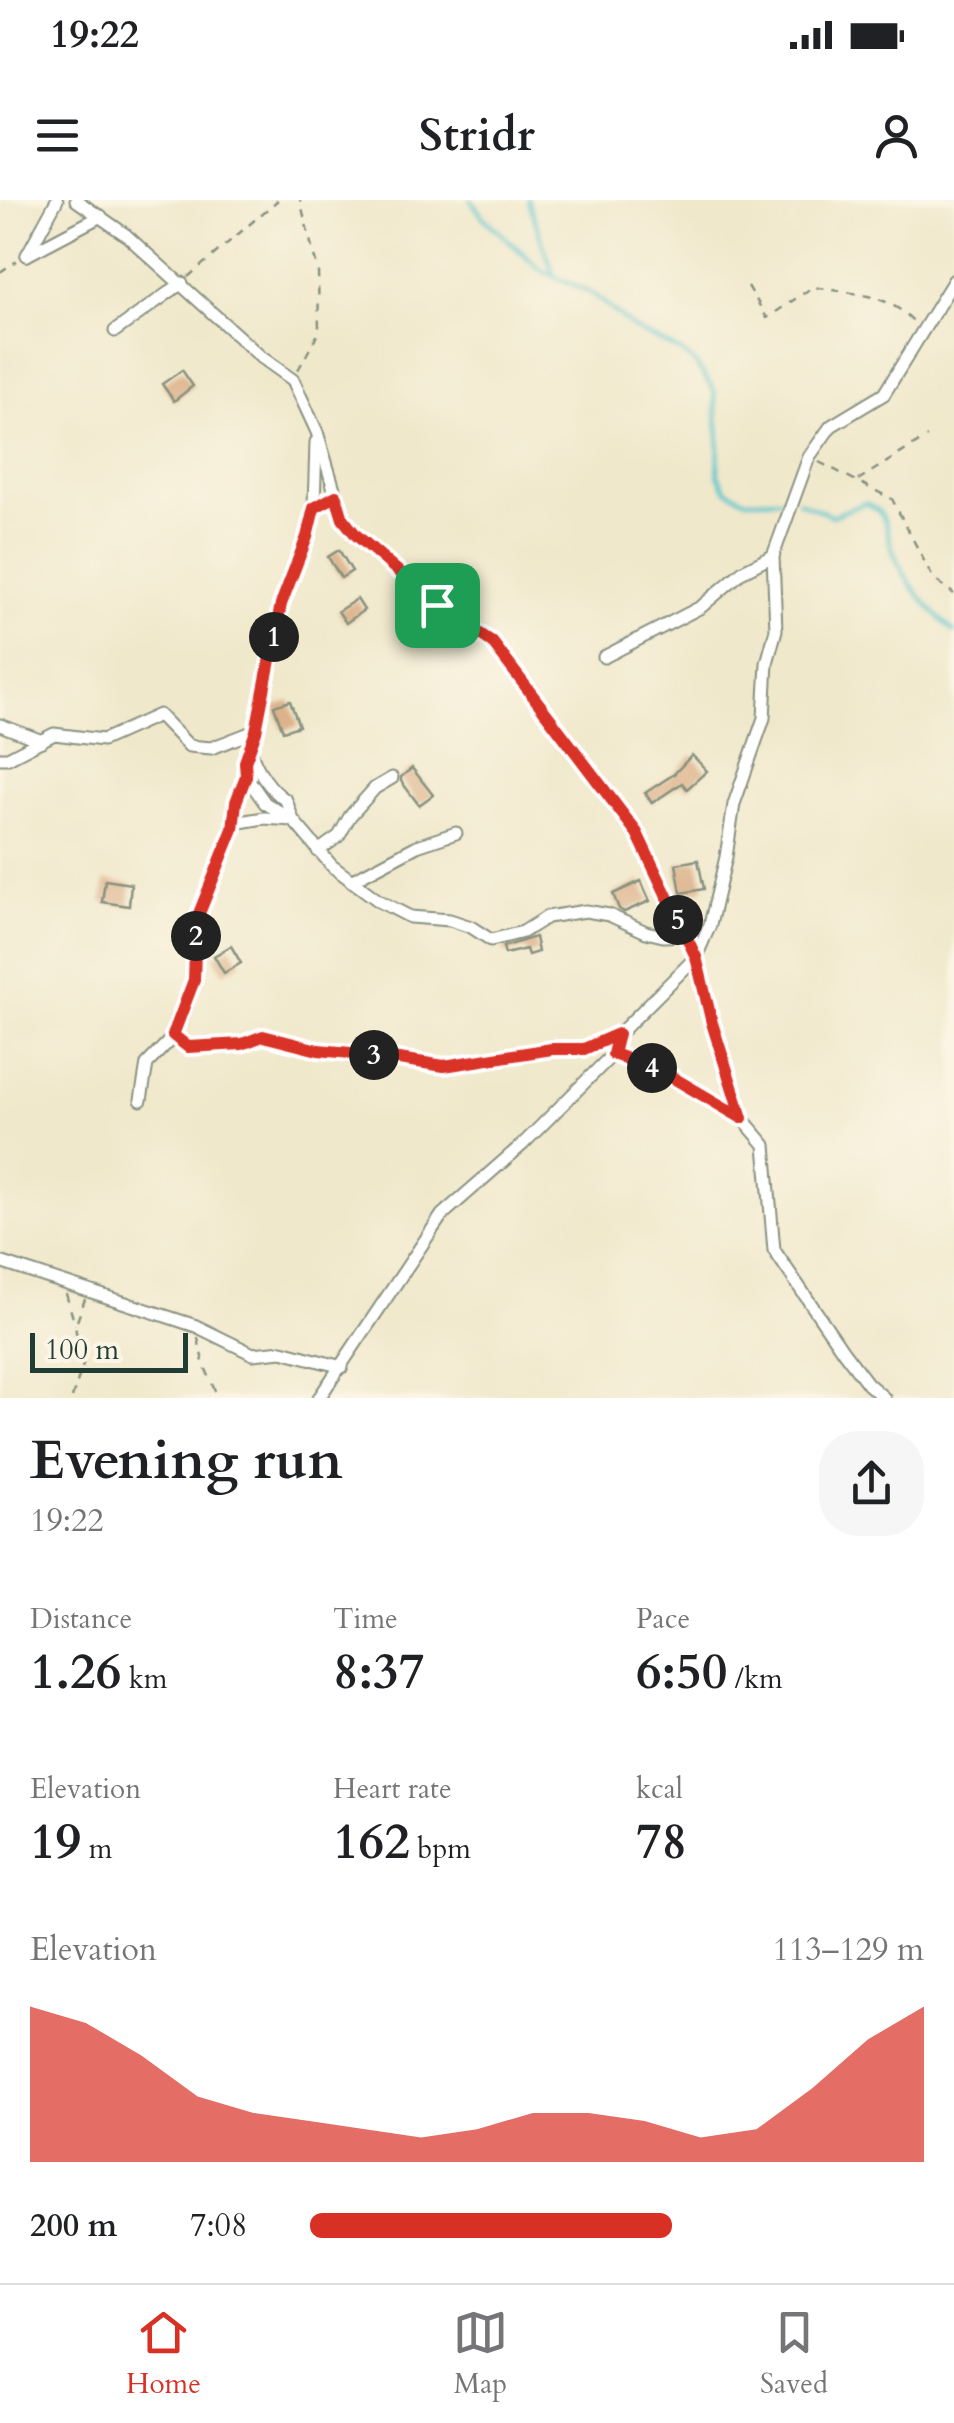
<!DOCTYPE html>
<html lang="en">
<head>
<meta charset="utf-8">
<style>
	:root { --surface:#fff; --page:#f6f6f6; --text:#202124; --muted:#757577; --line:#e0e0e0; --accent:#d93025 }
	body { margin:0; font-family:Cardo,serif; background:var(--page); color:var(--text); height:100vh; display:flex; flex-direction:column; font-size:38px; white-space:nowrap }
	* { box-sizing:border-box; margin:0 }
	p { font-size:32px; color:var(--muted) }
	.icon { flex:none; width:55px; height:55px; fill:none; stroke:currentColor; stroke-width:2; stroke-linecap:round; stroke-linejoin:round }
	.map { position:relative; height:1198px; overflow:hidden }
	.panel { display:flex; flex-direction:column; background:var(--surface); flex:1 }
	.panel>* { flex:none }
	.scale { position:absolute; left:30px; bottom:25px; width:158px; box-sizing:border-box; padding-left:10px; border:5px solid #1f3d34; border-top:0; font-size:28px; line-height:35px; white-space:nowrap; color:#1f3d34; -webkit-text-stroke:8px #fcf5e5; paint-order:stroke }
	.pin { position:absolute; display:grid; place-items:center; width:85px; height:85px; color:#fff; margin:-42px; border-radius:20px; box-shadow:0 5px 15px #0006 }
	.km { position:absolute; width:50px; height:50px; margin:-25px; border-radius:50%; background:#222; color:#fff; font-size:28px; line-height:50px; text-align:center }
	.round { display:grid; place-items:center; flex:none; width:105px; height:105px; border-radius:40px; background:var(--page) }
	.head { display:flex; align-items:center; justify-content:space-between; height:170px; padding:0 30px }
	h1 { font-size:55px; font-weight:600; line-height:75px }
	.stats { display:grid; grid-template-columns:repeat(3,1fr); gap:15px; height:170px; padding:10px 30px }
	.stats div { display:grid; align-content:center }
	.stats b { font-size:50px; font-weight:600 }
	.stats small { font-size:28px; font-weight:400 }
	.stats p { font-size:28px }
	.chart { height:280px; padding:20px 30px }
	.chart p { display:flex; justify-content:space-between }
	.chart svg { width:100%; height:180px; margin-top:10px; fill:var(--accent); opacity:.7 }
	ul { padding:0 30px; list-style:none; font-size:32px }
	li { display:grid; grid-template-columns:160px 120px 1fr; align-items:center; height:75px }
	li i { height:25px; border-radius:12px; background:var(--accent) }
	.status { display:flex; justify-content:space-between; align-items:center; height:70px; padding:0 50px; background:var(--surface); direction:ltr }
	.status svg { height:28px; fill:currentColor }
	header { display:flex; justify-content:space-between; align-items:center; height:130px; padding:0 30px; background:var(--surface); font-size:45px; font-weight:600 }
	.dock { display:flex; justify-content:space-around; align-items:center; height:140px; border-top:2px solid var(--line); background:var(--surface); font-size:28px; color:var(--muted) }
	.dock a { display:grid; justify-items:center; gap:5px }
	.dock .current { color:var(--accent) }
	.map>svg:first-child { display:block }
</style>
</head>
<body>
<div class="status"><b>19:22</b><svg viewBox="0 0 49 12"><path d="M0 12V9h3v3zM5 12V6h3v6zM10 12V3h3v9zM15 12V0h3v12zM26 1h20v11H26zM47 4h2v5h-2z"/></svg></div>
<header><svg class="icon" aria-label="menu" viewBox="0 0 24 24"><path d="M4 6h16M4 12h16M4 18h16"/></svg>Stridr<svg class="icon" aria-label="person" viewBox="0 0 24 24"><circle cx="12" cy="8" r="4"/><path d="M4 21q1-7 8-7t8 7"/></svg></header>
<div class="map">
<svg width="954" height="1198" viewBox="0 0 954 1198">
	<rect width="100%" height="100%" fill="#fcf5e5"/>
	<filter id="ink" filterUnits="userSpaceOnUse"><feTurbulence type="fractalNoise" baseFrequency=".01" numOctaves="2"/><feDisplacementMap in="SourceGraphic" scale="20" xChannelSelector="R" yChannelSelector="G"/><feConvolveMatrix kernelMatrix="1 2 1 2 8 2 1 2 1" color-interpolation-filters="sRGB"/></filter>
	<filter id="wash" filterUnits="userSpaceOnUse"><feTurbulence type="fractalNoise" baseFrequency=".0048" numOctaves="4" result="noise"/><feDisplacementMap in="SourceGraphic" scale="40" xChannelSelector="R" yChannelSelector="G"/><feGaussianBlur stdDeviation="2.25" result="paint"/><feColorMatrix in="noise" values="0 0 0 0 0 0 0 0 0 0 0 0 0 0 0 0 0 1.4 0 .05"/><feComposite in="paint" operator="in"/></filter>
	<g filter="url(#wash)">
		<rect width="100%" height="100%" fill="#f0e8cb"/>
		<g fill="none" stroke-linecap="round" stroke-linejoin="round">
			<g stroke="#57c5cd" stroke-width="4">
				<path d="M471 0 483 17 541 70 593 94 636 130 682 152 694 162 714 190 719 237 718 275 725 289 746 300 785 299"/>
				<path d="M528 0 554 76"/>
				<path d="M798 301 832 316 865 303C888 311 885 328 892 348 905 384 927 406 954 432"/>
			</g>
		</g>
		<g id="blocks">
			<g fill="#dcb088">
				<path d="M182 170 193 186 174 201 162 184Z"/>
				<path d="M339 350 352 371 341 378 328 357Z"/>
				<path d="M357 399 364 410 346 423 338 411Z"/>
				<path d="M290 501 299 526 283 531 274 506Z"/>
				<path d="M692 555 707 571 687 589 682 583 652 603 645 593 674 574Z"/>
				<path d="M412 568 433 595 419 605 401 581V577Z"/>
				<path d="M698 660 704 689 681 693 676 664Z"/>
				<path d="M105 680 131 684 129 706 102 702Z"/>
				<path d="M641 681 650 701 624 712 619 709 613 694Z"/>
				<path d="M535 737 538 752 528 755 526 749 505 754 503 747Z"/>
				<path d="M231 746 241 763 224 773 214 756Z"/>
			</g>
		</g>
	</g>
	<g filter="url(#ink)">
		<use href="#blocks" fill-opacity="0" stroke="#889280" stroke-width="2.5"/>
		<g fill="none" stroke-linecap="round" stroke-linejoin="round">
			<g stroke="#889280" stroke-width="15">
				<g id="minor">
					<path d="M76 0 126 35 261 157 293 180 317 232 343 319 356 335 437 405 492 442 637 633 696 757 711 823 742 918 765 945 774 1050 843 1151 868 1184 884 1198"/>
					<path d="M27 55 101 16"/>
					<path d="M27 55 57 0"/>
					<path d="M115 131 182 83"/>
					<path d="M314 308 316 242"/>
					<path d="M604 457 701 407 743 371 773 356"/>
					<path d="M0 525 42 541"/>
					<path d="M255 531 245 562 246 576 265 603 293 620 332 666 379 701 410 717 450 720 471 727 491 740 523 732 547 717 586 711 609 715 646 732 663 736 686 735"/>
					<path d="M0 558H8L54 534 103 540 159 515 189 546 211 548 255 531 281 404 307 337 314 308 336 296"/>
					<path d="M234 623 264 618 293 620 286 600C271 591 255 568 251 551"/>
					<path d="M318 651 339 636 350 616 375 588 392 578"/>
					<path d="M351 681 417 646 456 633"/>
					<path d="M173 835 187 847 242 844 263 836 319 850 373 855 444 867 552 849H584L618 835"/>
					<path d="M613 854 618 835 696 757 710 725 726 657 734 604 764 518 767 463 776 430 773 356 809 257 831 226 884 194 954 80"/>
					<path d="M141 900 147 864 171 839 186 806 194 781 197 721 233 629 235 603 246 576"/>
					<path d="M0 1062 196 1126 253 1154 282 1151 342 1167"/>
					<path d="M319 1198 442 1015 523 944 613 854 663 872 742 918"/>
				</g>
			</g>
			<g stroke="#889280" stroke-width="2.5" stroke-dasharray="8 8" stroke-linecap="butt">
				<path d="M0 72 17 61"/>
				<path d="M188 77 278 0"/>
				<path d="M748 86 767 118 813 87C852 94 887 92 915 123"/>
				<path d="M298 170 319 132 318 71 300 0"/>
				<path d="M819 262 892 299 933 378 954 394"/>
				<path d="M858 280 927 237"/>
				<path d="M66 1094 75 1125"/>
				<path d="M198 1138 203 1162 218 1198"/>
				<path d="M72 1198 83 1164 75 1127 85 1099"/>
			</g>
			<use href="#minor" stroke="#fff" stroke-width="11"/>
		</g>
	</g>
	<g fill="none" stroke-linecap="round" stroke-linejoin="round" filter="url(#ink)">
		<g stroke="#fff" stroke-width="20">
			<path id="route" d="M336 296 343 319 356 335 437 405 492 442 637 633 696 757 712 823 742 918 663 872 613 854 618 834 584 849H552L444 866 373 855 318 850 263 836 242 844 188 847 173 835 194 780 196 721 233 629 236 602 246 576 245 562 256 531 281 404 307 337 314 308Z"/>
		</g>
		<use href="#route" stroke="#d93025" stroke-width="12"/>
	</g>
</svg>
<div class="scale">100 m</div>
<div class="pin" style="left:437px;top:405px;background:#1e9e55"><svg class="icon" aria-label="arrive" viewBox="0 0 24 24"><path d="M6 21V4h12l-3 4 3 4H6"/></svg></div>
<b class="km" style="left:274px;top:437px">1</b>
<b class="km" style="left:196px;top:736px">2</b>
<b class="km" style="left:374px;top:855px">3</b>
<b class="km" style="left:652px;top:868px">4</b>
<b class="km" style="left:678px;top:720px">5</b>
</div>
<section class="panel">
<div class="head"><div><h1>Evening run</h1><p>19:22</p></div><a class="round"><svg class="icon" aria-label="share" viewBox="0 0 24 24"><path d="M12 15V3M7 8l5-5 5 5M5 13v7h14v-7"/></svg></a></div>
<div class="stats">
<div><p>Distance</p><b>1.26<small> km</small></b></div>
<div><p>Time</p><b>8:37</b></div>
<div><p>Pace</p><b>6:50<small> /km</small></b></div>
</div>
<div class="stats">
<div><p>Elevation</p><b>19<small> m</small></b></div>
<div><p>Heart rate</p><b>162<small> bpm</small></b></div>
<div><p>kcal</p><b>78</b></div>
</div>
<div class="chart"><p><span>Elevation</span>113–129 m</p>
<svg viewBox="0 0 160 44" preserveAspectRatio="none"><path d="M0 44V6L10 10L20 18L30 28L40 32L50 34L60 36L70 38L80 36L90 32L100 32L110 34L120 38L130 36L140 26L150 14L160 6V44z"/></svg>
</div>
<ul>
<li><b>200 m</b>7:08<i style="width:59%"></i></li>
</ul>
</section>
<nav class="dock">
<a class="current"><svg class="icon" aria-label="home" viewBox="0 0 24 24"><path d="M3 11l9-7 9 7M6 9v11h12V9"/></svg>Home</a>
<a><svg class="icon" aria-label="map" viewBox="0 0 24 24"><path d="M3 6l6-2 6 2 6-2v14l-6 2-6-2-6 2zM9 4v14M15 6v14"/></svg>Map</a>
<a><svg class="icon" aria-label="saved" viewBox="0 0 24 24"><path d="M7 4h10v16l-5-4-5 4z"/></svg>Saved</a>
</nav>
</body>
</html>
